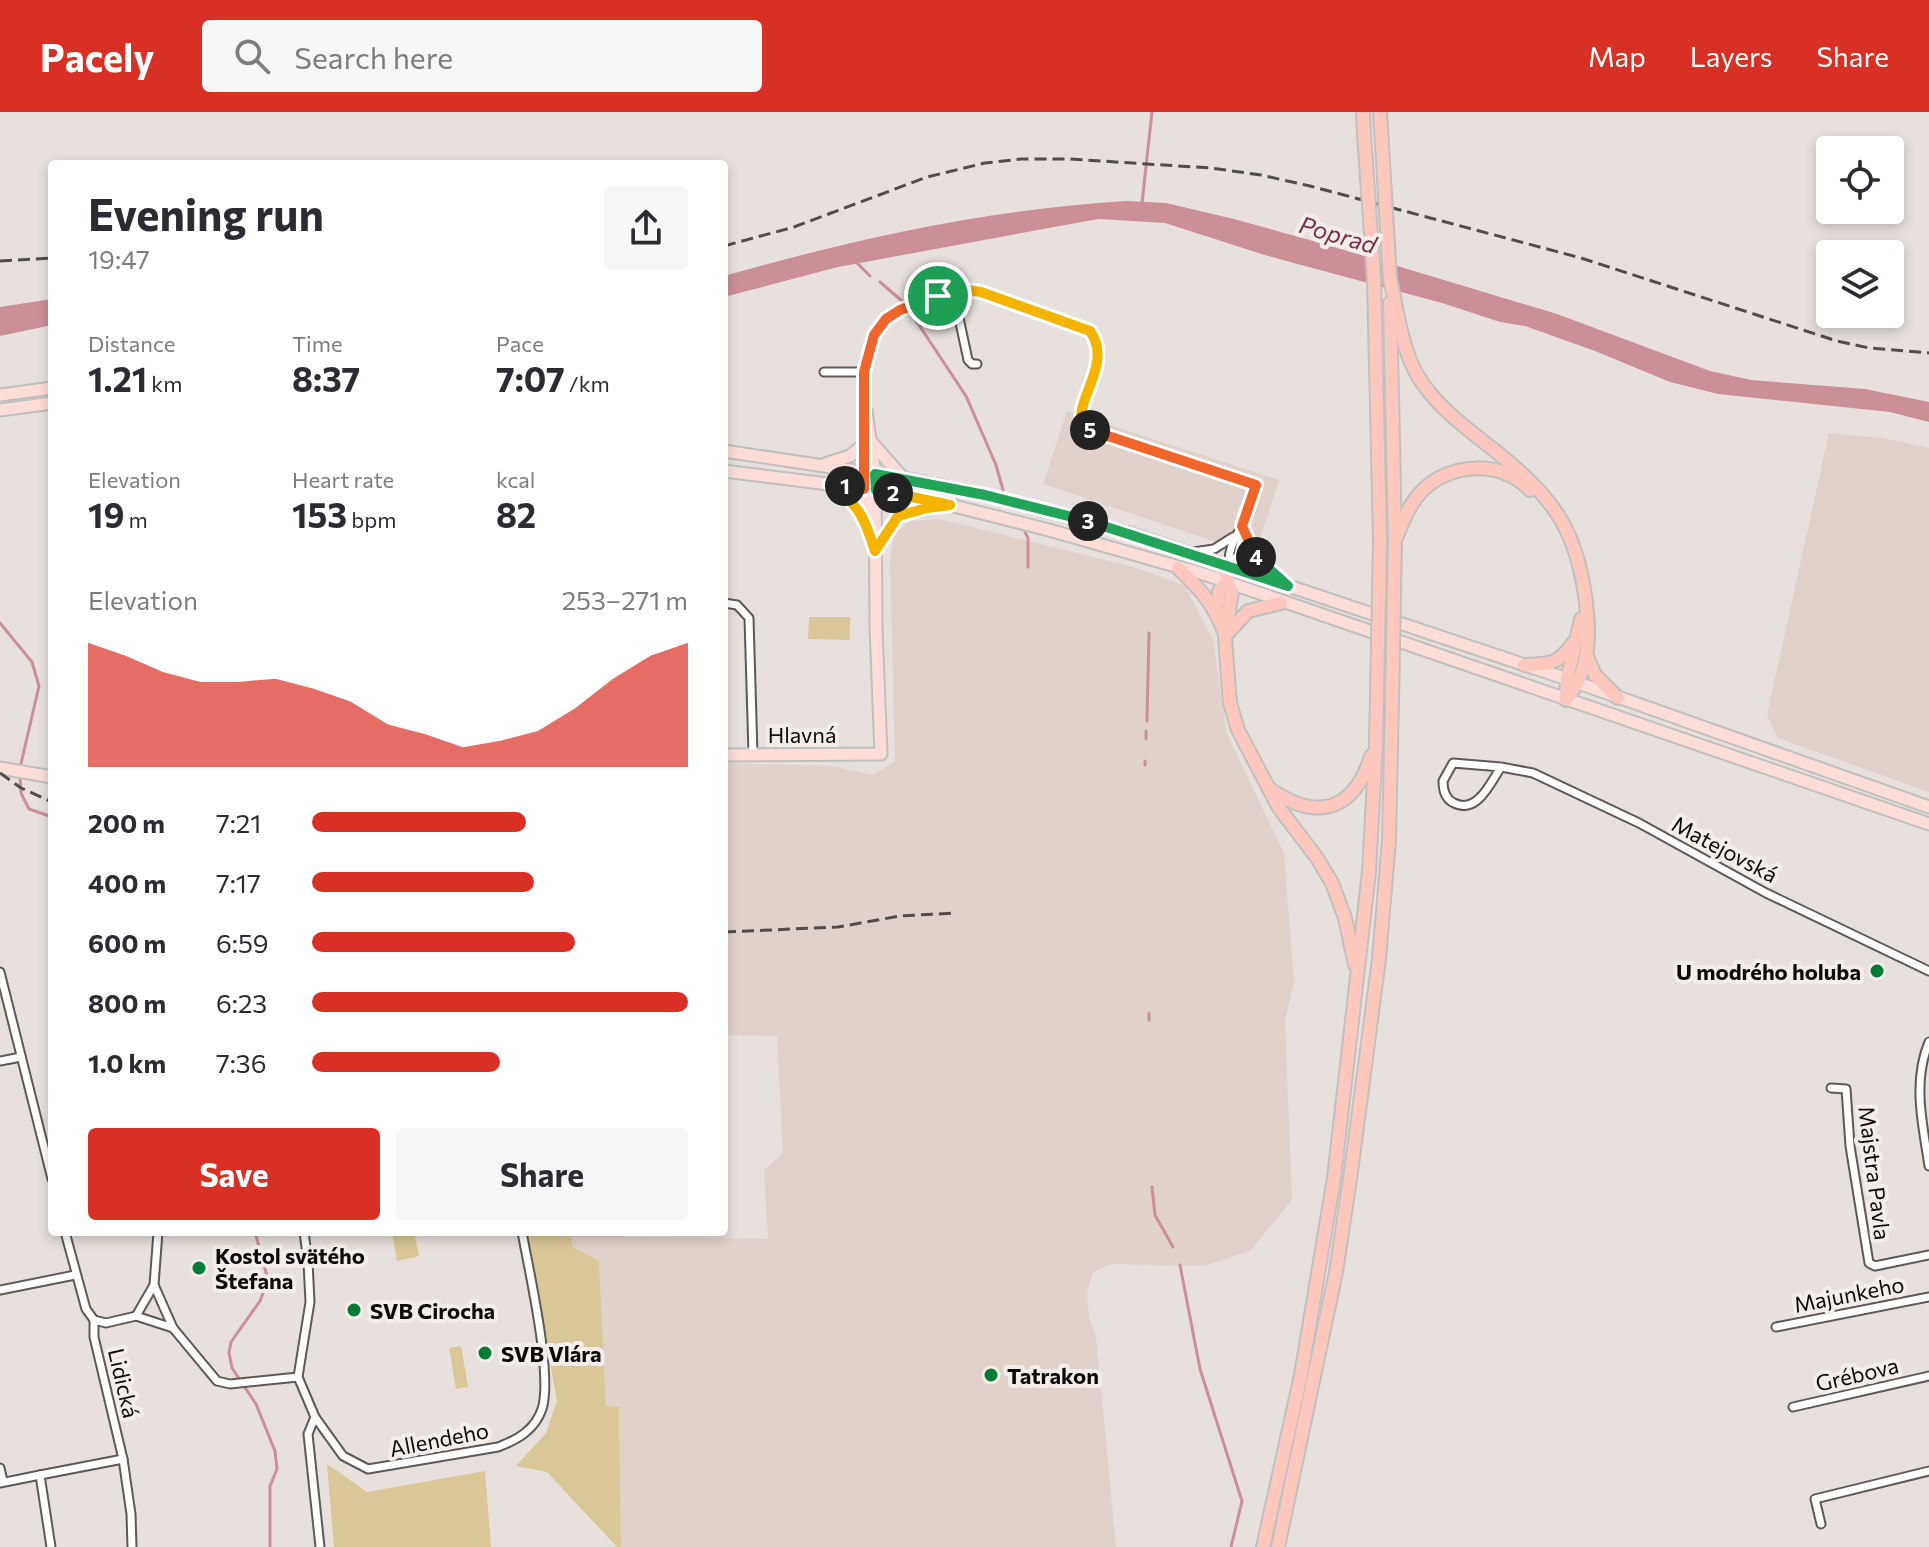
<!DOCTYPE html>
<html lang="en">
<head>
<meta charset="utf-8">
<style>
	:root { --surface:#fff; --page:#f7f7f7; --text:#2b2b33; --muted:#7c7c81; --accent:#d93025 }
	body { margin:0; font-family:Commissioner,sans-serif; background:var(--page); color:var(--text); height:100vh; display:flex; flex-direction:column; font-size:30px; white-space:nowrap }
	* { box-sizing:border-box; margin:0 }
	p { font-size:26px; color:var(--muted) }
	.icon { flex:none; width:44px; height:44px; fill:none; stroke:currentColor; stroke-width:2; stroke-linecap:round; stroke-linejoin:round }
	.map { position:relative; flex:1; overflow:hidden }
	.sheet { position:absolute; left:48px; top:48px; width:680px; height:1076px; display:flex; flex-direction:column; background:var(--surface); border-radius:8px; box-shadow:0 4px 12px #0003 }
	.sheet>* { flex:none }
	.tools { position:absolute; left:1816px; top:24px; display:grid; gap:16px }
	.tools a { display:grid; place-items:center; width:88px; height:88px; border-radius:8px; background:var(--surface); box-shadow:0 4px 12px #0003; font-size:40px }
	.pin { position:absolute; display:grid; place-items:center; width:68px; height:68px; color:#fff; margin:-34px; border:4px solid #fff; border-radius:50%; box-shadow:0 2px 8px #0007 }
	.km { position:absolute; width:40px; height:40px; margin:-20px; border-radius:50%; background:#222; color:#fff; font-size:22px; line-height:40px; text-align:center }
	.round { display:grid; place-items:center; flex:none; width:84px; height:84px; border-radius:8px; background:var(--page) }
	.overview { display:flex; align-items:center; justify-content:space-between; height:136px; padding:0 40px }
	h1 { font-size:44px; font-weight:700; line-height:60px }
	.metrics { display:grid; grid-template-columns:repeat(3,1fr); gap:12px; height:136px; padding:8px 40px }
	.metrics div { display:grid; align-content:center }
	.metrics b { font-size:34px; font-weight:700 }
	.metrics small { font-size:22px; font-weight:400 }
	.metrics p { font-size:22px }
	.chart { height:224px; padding:16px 40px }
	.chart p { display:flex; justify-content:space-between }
	.chart svg { width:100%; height:144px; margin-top:8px; fill:var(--accent); opacity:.7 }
	.action { display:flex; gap:16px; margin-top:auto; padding:16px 40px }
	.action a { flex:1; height:92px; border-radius:8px; background:var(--accent); color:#fff; font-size:32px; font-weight:700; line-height:92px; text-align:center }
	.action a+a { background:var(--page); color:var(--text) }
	ul { padding:0 40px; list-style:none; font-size:26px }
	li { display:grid; grid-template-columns:128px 96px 1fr; align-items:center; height:60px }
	li i { height:20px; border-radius:10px; background:var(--accent) }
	header { display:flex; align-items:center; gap:48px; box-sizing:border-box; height:112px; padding:0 40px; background:var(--accent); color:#fff }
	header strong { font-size:38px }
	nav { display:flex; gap:44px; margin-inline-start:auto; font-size:28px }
	.search { width:560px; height:72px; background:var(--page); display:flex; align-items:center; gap:20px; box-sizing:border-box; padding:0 28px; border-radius:8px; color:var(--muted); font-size:30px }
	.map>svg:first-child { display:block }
</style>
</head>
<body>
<header>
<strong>Pacely</strong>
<div class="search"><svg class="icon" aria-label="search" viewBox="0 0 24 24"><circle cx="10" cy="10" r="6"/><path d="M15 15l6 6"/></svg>Search here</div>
<nav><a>Map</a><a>Layers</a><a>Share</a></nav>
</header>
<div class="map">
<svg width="1929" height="1435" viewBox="0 0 1929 1435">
	<rect width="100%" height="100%" fill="#e7e0dc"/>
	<g fill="#e0d2ca">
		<path d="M1067 299 1279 368 1255 443 1043 372Z"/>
		<path d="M1829 321 1883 326 1929 336V680L1778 626 1767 603Z"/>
		<path d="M940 407 1137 456 1185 474 1213 528 1227 622 1284 741 1294 871 1285 908 1292 1088 1250 1139 1204 1154 1112 1152 1093 1160 1087 1180 1089 1206 1096 1224 1116 1435H621L619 1295 606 1294 599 1149 573 1135 570 1120H624V1125L768 1127 764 1058 783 1041 777 924 724 923V651L832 654 873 663 895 649 890 449 894 421 911 409Z"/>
	</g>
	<g fill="#dac797">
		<path d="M809 505H850V528L808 527Z"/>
		<path d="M392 1120H414L419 1144 397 1149Z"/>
		<path d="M538 1120H570L573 1135 599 1149 606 1294 619 1295 621 1435H617L547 1360 516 1354 546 1321 557 1289 527 1122Z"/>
		<path d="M461 1234 468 1275 456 1277 449 1236Z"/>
		<path d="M327 1352 367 1380 485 1359 491 1435H334Z"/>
	</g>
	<g fill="#cb8f97">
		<path d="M1126 89 1166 91 1234 107 1331 134 1557 202 1710 259 1751 268 1865 277 1929 290V310L1890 300 1718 282 1670 270 1595 239 1525 214 1500 210 1442 191 1268 144 1165 111 1099 107 1076 111 838 155 724 185V164C854 127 990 97 1126 89Z"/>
		<path d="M52 187V213L0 224V195Z"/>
	</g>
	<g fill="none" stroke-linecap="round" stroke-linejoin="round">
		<g stroke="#cb8f97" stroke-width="3">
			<path d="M1142 91 1152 0"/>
			<path d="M856 150 870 164"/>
			<path d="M880 170 902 189"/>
			<path d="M913 204 966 284 996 353 1003 378"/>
			<path d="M1025 420 1028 426V455"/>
			<path d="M0 511 32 550 39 574 20 656"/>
			<path d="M1147 609 1149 521"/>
			<path d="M1146 627V619"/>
			<path d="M1145 653V649"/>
			<path d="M20 664 21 681 29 697 52 705"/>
			<path d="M1149 901V908"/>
			<path d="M1152 1075 1155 1103 1173 1135"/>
			<path d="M255 1120 267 1164 266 1173 260 1189 231 1230 229 1241 232 1256 256 1292 275 1339 277 1357 270 1374V1435"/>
			<path d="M1180 1153 1200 1257 1242 1389 1231 1435"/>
		</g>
		<g stroke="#5f5956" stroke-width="11">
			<g id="minor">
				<path d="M950 182 959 206 968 248 972 252H977"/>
				<path d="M824 260H864"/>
				<path d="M866 299C862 239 869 202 933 186 949 182 965 178 981 180L1090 219C1117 257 1066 288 1087 317L1256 373C1252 385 1249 399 1243 411 1236 426 1228 435 1229 453"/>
				<path d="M1242 414 1253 441 1280 467"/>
				<path d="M1193 440 1214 437 1233 425"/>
				<path d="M1229 453 1238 443 1243 420"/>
				<path d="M724 491 737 493 749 506 753 642"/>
				<path d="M1501 655C1491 670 1477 703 1454 691 1445 687 1443 678 1443 669L1453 651 1501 655 1533 661 1639 711 1766 781 1929 859"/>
				<path d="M0 860 52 1067"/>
				<path d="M1929 930C1912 970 1923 1014 1929 1054"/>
				<path d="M0 949 21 945"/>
				<path d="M1831 976 1846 977 1850 1034 1869 1151 1875 1154 1929 1143"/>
				<path d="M65 1120 86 1197 94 1208V1225L123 1347 131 1402 132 1435"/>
				<path d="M158 1120 154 1173 173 1216"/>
				<path d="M304 1120 308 1150 310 1190 298 1265 315 1305 308 1322 320 1435"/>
				<path d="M0 1178 75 1163"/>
				<path d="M136 1204 154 1173"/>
				<path d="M94 1208 106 1211 136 1204 173 1216 217 1269 230 1272 298 1265"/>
				<path d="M1776 1215 1929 1185"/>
				<path d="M1793 1295 1929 1264"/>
				<path d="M315 1305 343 1344 368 1357 498 1335C517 1328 535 1318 542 1297 553 1263 529 1159 522 1120"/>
				<path d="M0 1356 3 1369"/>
				<path d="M0 1371 40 1363"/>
				<path d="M1821 1412 1815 1387 1929 1359"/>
				<path d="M51 1435 40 1363 123 1347"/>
			</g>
		</g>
		<g stroke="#c0c0bf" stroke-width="15">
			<g id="primary">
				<path d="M0 283 52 276"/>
				<path d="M0 298 52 291"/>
				<path d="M865 311 863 361 868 417"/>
				<path d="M873 332 903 366"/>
				<path d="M724 339 904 366 985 383 1133 422 1567 567 1929 695"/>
				<path d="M825 352 850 344 863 333"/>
				<path d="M724 359 876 378 950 393 1049 418 1207 463 1929 712"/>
				<path d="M834 375 859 397 865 409"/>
				<path d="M875 439 898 404 938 395"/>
				<path d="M724 643 881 642 876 515 875 362 866 299"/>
				<path d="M0 656 52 665"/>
			</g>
		</g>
		<g stroke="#c0c0bf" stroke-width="16">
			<g id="motorway">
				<path d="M1363 0 1364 22"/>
				<path d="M1380 0 1382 32"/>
				<path d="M1390 167C1398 201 1402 243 1423 272 1442 299 1468 317 1494 338 1556 386 1580 423 1587 501 1590 533 1587 563 1566 588"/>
				<path d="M1390 191 1395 424"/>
				<path d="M1395 428C1403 410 1409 392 1422 379 1450 350 1503 348 1530 378"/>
				<path d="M1229 453 1227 470 1232 480 1225 525 1227 553 1230 591 1238 618 1279 696 1317 746 1332 771 1345 806 1355 853"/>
				<path d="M1178 456C1199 476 1214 492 1224 520"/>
				<path d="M1217 501 1219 479 1227 470"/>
				<path d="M1227 522 1248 499 1281 491"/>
				<path d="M1587 544 1595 563 1618 586"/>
				<path d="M1524 553C1552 552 1558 552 1574 530"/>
				<path d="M1566 586 1567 567 1581 507"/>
				<path d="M1270 677C1317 710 1354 699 1371 644"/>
				<path d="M1263 1435 1301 1263 1334 1066 1369 760 1376 630"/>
				<path d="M1278 1435 1336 1160 1351 1060 1379 847 1389 728 1392 588"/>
			</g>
		</g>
		<use href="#minor" stroke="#fff" stroke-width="7"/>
		<use href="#primary" stroke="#feddd8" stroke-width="11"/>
		<use href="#motorway" stroke="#fdc7be" stroke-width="12"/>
		<g stroke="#514d4b" stroke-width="3" stroke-dasharray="12 6" stroke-linecap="butt">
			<path d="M724 134 794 115 927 65 985 51 1021 47H1069L1211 56 1261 63 1310 74 1581 146 1837 229 1869 236 1929 241"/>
			<path d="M0 149 52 146"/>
			<path d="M0 661 21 676 52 690"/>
			<path d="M724 820 838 815 900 804 955 801"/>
		</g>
		<g stroke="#c0c0bf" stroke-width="16" stroke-linecap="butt">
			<g id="motorway-bridge">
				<path d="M1364 22 1374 166 1380 430 1376 630"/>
				<path d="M1382 32 1390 167"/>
				<path d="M1392 588 1395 428"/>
			</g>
		</g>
		<use href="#motorway-bridge" stroke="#fdc7be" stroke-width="12"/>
	</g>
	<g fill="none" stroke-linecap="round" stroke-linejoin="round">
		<g stroke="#fff" stroke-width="16">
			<path id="split-1" d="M845 374 864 377V260L874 223 886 207 900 198 938 184"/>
		</g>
		<g stroke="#fff" stroke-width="16">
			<path id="split-2" d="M845 374 830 372C859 392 865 407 875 439L898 404 927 396 950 393 893 381"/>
		</g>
		<g stroke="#fff" stroke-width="16">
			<path id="split-3" d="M893 381 876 378 875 362 985 383 1088 409"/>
		</g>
		<g stroke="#fff" stroke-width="16">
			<path id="split-4" d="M1088 409 1288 474 1256 445"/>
		</g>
		<g stroke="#fff" stroke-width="16">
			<path id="split-5" d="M1090 318 1256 373 1242 414 1256 445"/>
		</g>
		<g stroke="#fff" stroke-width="16">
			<path id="split-6" d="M938 184 967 178 981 180 1090 219C1117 257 1061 299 1090 318"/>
		</g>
		<use href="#split-1" stroke="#f0652b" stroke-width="10"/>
		<use href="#split-2" stroke="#f5b400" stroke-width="10"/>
		<use href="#split-3" stroke="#22a559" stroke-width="10"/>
		<use href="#split-4" stroke="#22a559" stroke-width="10"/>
		<use href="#split-5" stroke="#f0652b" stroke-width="10"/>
		<use href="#split-6" stroke="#f5b400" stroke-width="10"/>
	</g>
	<g fill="#007c34" stroke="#f4ede9" stroke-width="3">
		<circle cx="1877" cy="859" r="8"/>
		<circle cx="199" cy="1156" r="8"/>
		<circle cx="354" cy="1198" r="8"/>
		<circle cx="485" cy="1241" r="8"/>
		<circle cx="991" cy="1263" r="8"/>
	</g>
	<g text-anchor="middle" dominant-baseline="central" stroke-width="8" stroke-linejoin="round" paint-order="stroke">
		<g font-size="22" fill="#0d0b0a" stroke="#f4ede9">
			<text x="802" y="622">Hlavná</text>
			<text transform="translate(1725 737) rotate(28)">Matejovská</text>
			<text transform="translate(1875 1061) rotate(83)">Majstra Pavla</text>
			<text transform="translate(1849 1182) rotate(-11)">Majunkeho</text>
			<text transform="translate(1857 1262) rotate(-13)">Grébova</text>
			<text transform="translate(124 1271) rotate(77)">Lidická</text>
			<text transform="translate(439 1327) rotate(-11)">Allendeho</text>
		</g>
		<g font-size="22" font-weight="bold" fill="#0d0b0a" stroke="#f4ede9" text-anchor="start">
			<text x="1861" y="859" text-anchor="end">U modrého holuba</text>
			<text x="215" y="1143">Kostol svätého<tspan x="215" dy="25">Štefana</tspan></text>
			<text x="370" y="1198">SVB Cirocha</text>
			<text x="501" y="1241">SVB Vlára</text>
			<text x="1007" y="1263">Tatrakon</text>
		</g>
		<g font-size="24" font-style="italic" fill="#782f3e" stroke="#f4ede9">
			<text transform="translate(1338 122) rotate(16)">Poprad</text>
		</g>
	</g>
</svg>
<div class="tools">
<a><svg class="icon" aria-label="locate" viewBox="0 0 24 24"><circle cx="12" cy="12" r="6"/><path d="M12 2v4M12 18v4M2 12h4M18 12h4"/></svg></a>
<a><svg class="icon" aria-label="layers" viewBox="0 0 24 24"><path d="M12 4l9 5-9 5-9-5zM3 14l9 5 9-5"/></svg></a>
</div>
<div class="pin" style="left:938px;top:184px;background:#1e9e55"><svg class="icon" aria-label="arrive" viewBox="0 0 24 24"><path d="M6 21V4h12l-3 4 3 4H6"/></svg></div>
<b class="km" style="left:845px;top:374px">1</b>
<b class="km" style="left:893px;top:381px">2</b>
<b class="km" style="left:1088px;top:409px">3</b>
<b class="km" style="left:1256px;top:445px">4</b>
<b class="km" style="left:1090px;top:318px">5</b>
<section class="sheet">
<div class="overview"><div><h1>Evening run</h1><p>19:47</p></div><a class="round"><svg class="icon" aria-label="share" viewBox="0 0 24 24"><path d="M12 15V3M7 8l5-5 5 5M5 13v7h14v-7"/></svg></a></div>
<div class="metrics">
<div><p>Distance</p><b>1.21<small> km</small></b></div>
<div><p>Time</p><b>8:37</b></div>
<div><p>Pace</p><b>7:07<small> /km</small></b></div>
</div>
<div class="metrics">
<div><p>Elevation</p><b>19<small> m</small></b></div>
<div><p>Heart rate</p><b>153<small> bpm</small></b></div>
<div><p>kcal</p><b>82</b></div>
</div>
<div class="chart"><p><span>Elevation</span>253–271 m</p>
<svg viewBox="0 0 160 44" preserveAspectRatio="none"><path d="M0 44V6L10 10L20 15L30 18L40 18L50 17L60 20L70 24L80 31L90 34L100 38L110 36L120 33L130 26L140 17L150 10L160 6V44z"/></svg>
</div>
<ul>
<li><b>200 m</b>7:21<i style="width:57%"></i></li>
<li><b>400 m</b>7:17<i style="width:59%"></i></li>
<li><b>600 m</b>6:59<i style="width:70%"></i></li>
<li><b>800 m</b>6:23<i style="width:100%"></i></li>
<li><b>1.0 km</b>7:36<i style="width:50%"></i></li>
</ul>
<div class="action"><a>Save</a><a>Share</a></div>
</section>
</div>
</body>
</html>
